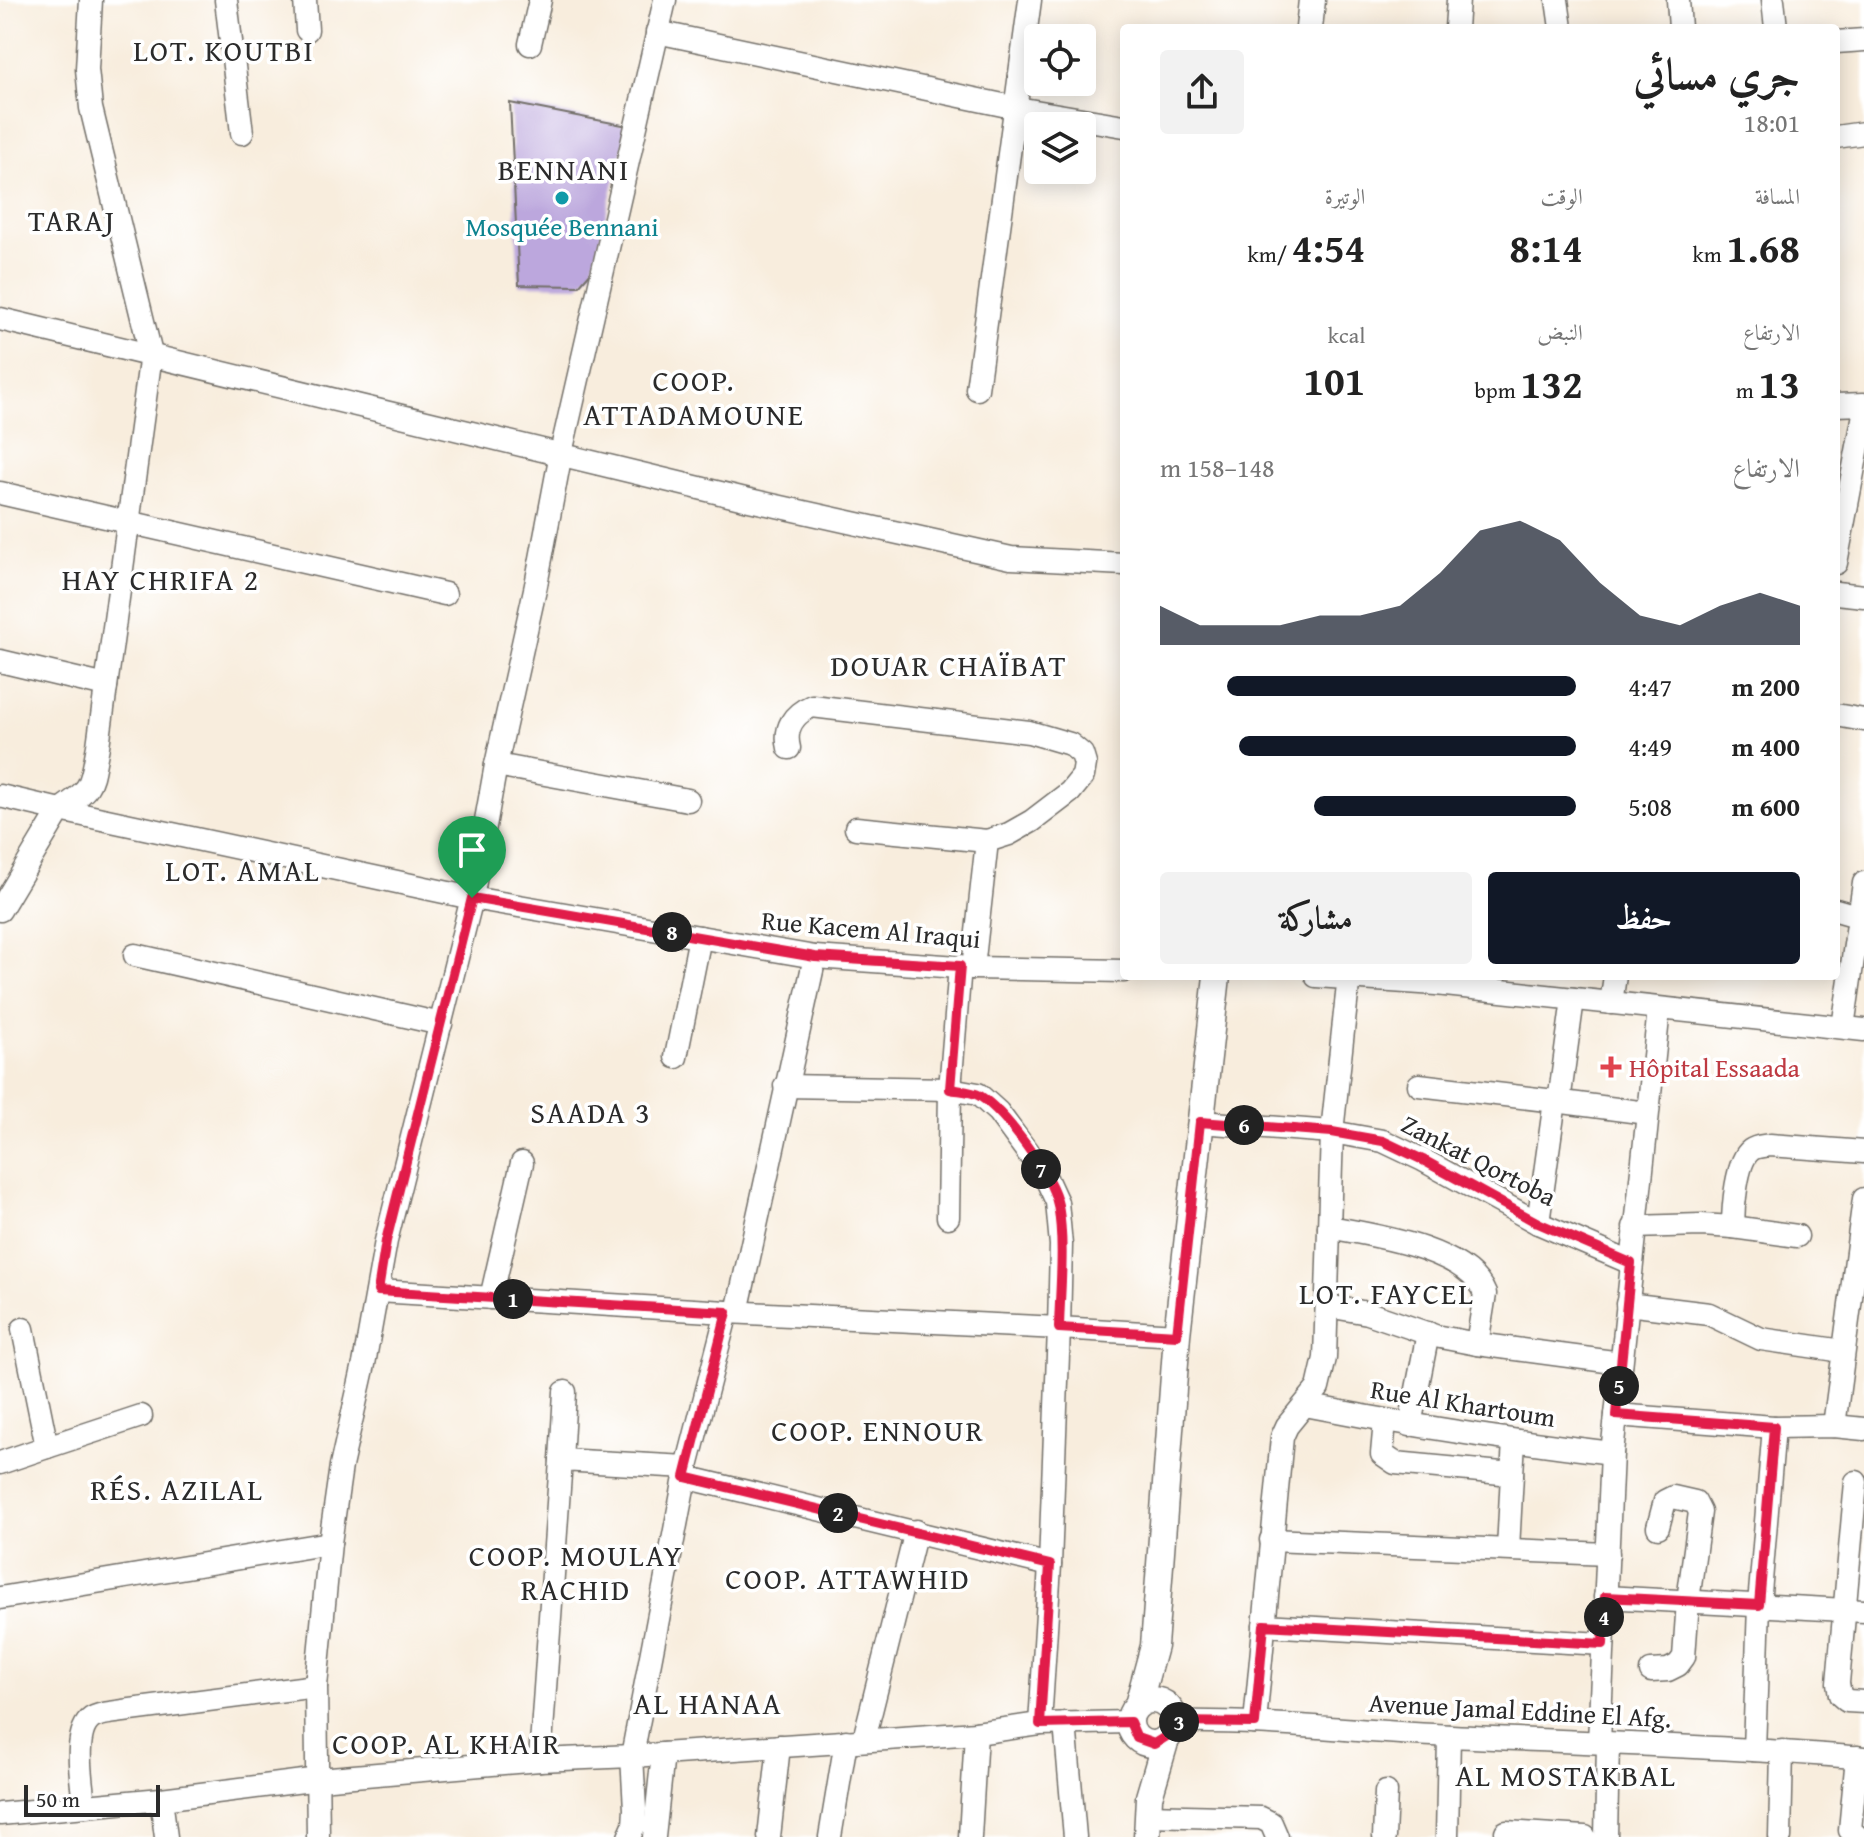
<!DOCTYPE html>
<html lang="ar">
<head>
<meta charset="utf-8">
<style>
	:root { --surface:#fff; --page:#f2f2f2; --text:#222; --muted:#767676; --accent:#111827 }
	body { margin:0; font-family:"Gentium Book Plus",Amiri,serif; background:var(--page); color:var(--text); direction:rtl; height:100vh; display:flex; flex-direction:column; font-size:30px; white-space:nowrap }
	* { box-sizing:border-box; margin:0 }
	p { font-size:26px; color:var(--muted) }
	.icon { flex:none; width:44px; height:44px; fill:none; stroke:currentColor; stroke-width:2; stroke-linecap:round; stroke-linejoin:round }
	.map { position:relative; flex:1; overflow:hidden; direction:ltr }
	.drawer { position:absolute; left:1120px; top:24px; width:720px; height:956px; display:flex; flex-direction:column; background:var(--surface); border-radius:8px; box-shadow:0 4px 20px #0003; direction:rtl }
	.drawer>* { flex:none }
	.controls { position:absolute; left:1024px; top:24px; display:grid; gap:16px }
	.controls a { display:grid; place-items:center; width:72px; height:72px; border-radius:8px; background:var(--surface); box-shadow:0 4px 20px #0003; font-size:40px }
	.scale { position:absolute; left:24px; bottom:20px; width:136px; box-sizing:border-box; padding-left:8px; border:4px solid #2b2b2b; border-top:0; font-size:22px; line-height:28px; white-space:nowrap; color:#2b2b2b; -webkit-text-stroke:6px #fff; paint-order:stroke }
	.pin { position:absolute; display:grid; place-items:center; width:68px; height:68px; color:#fff; margin:-82px -34px; border-radius:50% 50% 50% 0; rotate:-45deg; box-shadow:0 0 8px #0007 }
	.pin .icon { rotate:45deg }
	.km { position:absolute; width:40px; height:40px; margin:-20px; border-radius:50%; background:#222; color:#fff; font-size:22px; line-height:40px; text-align:center }
	.round { display:grid; place-items:center; flex:none; width:84px; height:84px; border-radius:8px; background:var(--page) }
	.headline { display:flex; align-items:center; justify-content:space-between; height:136px; padding:0 40px }
	h1 { font-size:44px; font-weight:800; line-height:60px }
	.figures { display:grid; grid-template-columns:repeat(3,1fr); gap:12px; height:136px; padding:8px 40px }
	.figures div { display:grid; align-content:center }
	.figures b { font-size:40px; font-weight:800 }
	.figures small { font-size:22px; font-weight:400 }
	.figures p { font-size:22px }
	.chart { height:224px; padding:16px 40px }
	.chart p { display:flex; justify-content:space-between }
	.chart svg { width:100%; height:144px; margin-top:8px; fill:var(--accent); opacity:.7 }
	.action { display:flex; gap:16px; margin-top:auto; padding:16px 40px }
	.action a { flex:1; height:92px; border-radius:8px; background:var(--accent); color:#fff; font-size:32px; font-weight:800; line-height:92px; text-align:center }
	.action a+a { background:var(--page); color:var(--text) }
	ul { padding:0 40px; list-style:none; font-size:26px }
	li { display:grid; grid-template-columns:128px 96px 1fr; align-items:center; height:60px }
	li i { height:20px; border-radius:10px; background:var(--accent) }
	.map>svg:first-child { display:block }
</style>
</head>
<body>
<div class="map">
<svg width="1864" height="1837" viewBox="0 0 1864 1837">
	<rect width="100%" height="100%" fill="#fff"/>
	<filter id="ink" filterUnits="userSpaceOnUse"><feTurbulence type="fractalNoise" baseFrequency=".0125" numOctaves="2"/><feDisplacementMap in="SourceGraphic" scale="16" xChannelSelector="R" yChannelSelector="G"/><feConvolveMatrix kernelMatrix="1 2 1 2 8 2 1 2 1" color-interpolation-filters="sRGB"/></filter>
	<filter id="wash" filterUnits="userSpaceOnUse"><feTurbulence type="fractalNoise" baseFrequency=".006" numOctaves="4" result="noise"/><feDisplacementMap in="SourceGraphic" scale="32" xChannelSelector="R" yChannelSelector="G"/><feGaussianBlur stdDeviation="1.8" result="paint"/><feColorMatrix in="noise" values="0 0 0 0 0 0 0 0 0 0 0 0 0 0 0 0 0 1.4 0 .05"/><feComposite in="paint" operator="in"/></filter>
	<g filter="url(#wash)">
		<rect width="100%" height="100%" fill="#f8eddd"/>
		<g id="blocks">
			<path fill="#bca7dd" d="M510 103 628 126 592 271 579 286 519 285Z"/>
		</g>
	</g>
	<g filter="url(#ink)">
		<use href="#blocks" fill-opacity="0" stroke="#736f69" stroke-width="2"/>
		<g fill="none" stroke-linecap="round" stroke-linejoin="round">
			<g stroke="#736f69" stroke-width="25">
				<g id="minor">
					<path d="M226 0 242 133"/>
					<path d="M305 0 307 30"/>
					<path d="M1557 0 1561 28"/>
					<path d="M1678 0 1680 28"/>
					<path d="M1773 0 1776 28"/>
					<path d="M1456 28 1458 0"/>
					<path d="M657 32 1017 108 1124 126"/>
					<path d="M1836 42 1864 40"/>
					<path d="M530 44 540 0"/>
					<path d="M1836 137 1864 133"/>
					<path d="M0 319 745 499 1011 558 1124 564"/>
					<path d="M977 389 1030 0"/>
					<path d="M1836 405 1864 404"/>
					<path d="M0 493 445 594"/>
					<path d="M1836 563 1864 414"/>
					<path d="M1836 593 1864 596"/>
					<path d="M0 661 106 686"/>
					<path d="M1836 715 1864 720"/>
					<path d="M789 748C784 728 793 714 812 706L1029 732 1070 744 1082 754 1085 764 1083 776 1070 792 1032 821 1009 834 987 841 973 968"/>
					<path d="M496 765 688 800"/>
					<path d="M0 796 60 810C95 786 90 786 98 746L151 354 91 108 87 69 91 0"/>
					<path d="M856 828 987 841"/>
					<path d="M0 910 60 810 472 898 815 957 973 968 1124 971"/>
					<path d="M1836 910 1864 918"/>
					<path d="M135 955 441 1024"/>
					<path d="M1316 976 1436 984 1864 1030"/>
					<path d="M1611 1003 1615 976"/>
					<path d="M1843 1027 1864 883"/>
					<path d="M676 1057 700 937"/>
					<path d="M1419 1085 1555 1101 1538 1223"/>
					<path d="M785 1086 950 1089 978 1094 998 1112 1045 1176 1057 1202 1061 1245 1059 1328 1177 1335"/>
					<path d="M1555 1101 1647 1113"/>
					<path d="M1559 1102 1573 999"/>
					<path d="M1200 1122 1332 1132 1383 1141 1423 1160 1538 1223 1631 1263"/>
					<path d="M948 1217 950 1089 960 966"/>
					<path d="M1329 1227C1372 1235 1467 1248 1485 1294L1477 1344"/>
					<path d="M1634 1227 1701 1225 1733 1227C1733 1209 1736 1161 1751 1150 1756 1146 1764 1146 1770 1145L1864 1152"/>
					<path d="M1733 1227 1797 1236"/>
					<path d="M378 1291 727 1312 1059 1328 1050 1565 1040 1724"/>
					<path d="M491 1298 522 1163"/>
					<path d="M1627 1304 1709 1314 1761 1339 1843 1351"/>
					<path d="M1327 1306 1368 1313 1435 1336 1477 1344 1621 1363"/>
					<path d="M737 1312 815 957"/>
					<path d="M1305 1405C1407 1425 1509 1441 1612 1453"/>
					<path d="M1616 1415 1774 1427 1834 1426 1864 1429"/>
					<path d="M1385 1421 1382 1454 1395 1463 1512 1474 1514 1442"/>
					<path d="M1410 1425 1428 1333"/>
					<path d="M1834 1426 1864 1199"/>
					<path d="M47 1447 141 1416"/>
					<path d="M561 1460 565 1392"/>
					<path d="M0 1463 47 1447 23 1329"/>
					<path d="M685 1477 1050 1565"/>
					<path d="M1856 1482 1838 1683 1840 1695 1847 1701 1864 1702"/>
					<path d="M1271 1540 1608 1554"/>
					<path d="M1508 1549 1512 1474"/>
					<path d="M1605 1597 1864 1611"/>
					<path d="M0 1598 330 1543"/>
					<path d="M1264 1625 1603 1644"/>
					<path d="M1651 1671 1668 1670 1678 1665 1684 1657 1688 1601 1700 1512 1695 1502 1673 1497 1665 1501 1658 1527"/>
					<path d="M1174 1722C1267 1720 1359 1732 1452 1736 1590 1743 1727 1746 1864 1758"/>
					<path d="M1065 1723 1075 1837"/>
					<path d="M1255 1723 1282 1437 1287 1426 1318 1388 1325 1358 1332 1132 1349 976"/>
					<path d="M864 1739 916 1531"/>
					<path d="M1599 1742 1612 1453 1659 1009"/>
					<path d="M1754 1750 1759 1605 1774 1427"/>
					<path d="M1857 1757 1850 1830 1858 1837"/>
					<path d="M540 1760 561 1460 687 1467"/>
					<path d="M161 1799 166 1837"/>
					<path d="M84 1804C82 1782 72 1732 92 1718 100 1713 113 1713 123 1711L316 1686"/>
					<path d="M0 1814 161 1799 319 1779 540 1760 632 1756 976 1733 1040 1724 1130 1722"/>
					<path d="M1148 1815 1261 1818 1271 1823 1277 1837"/>
					<path d="M1506 1832 1585 1837"/>
					<path d="M318 1837 316 1686 330 1543 341 1466 364 1364 386 1241 472 898 496 765 536 585 561 453 665 0"/>
					<path d="M629 1837 634 1826 635 1809 632 1756 687 1467 727 1312"/>
					<path d="M654 1837 663 1754"/>
					<path d="M769 1837 779 1746"/>
					<path d="M830 1837 846 1741"/>
					<path d="M970 1837 976 1733"/>
					<path d="M1384 1837 1386 1792"/>
					<path d="M1447 1837 1449 1736"/>
					<path d="M1606 1837 1608 1744"/>
					<path d="M1780 1837 1782 1751"/>
				</g>
			</g>
			<g stroke="#736f69" stroke-width="29">
				<g id="tertiary">
					<path d="M1309 28 1312 0"/>
					<circle cx="1152" cy="1722" r="22"/>
					<path d="M1138 1705 1154 1646 1177 1335 1217 976"/>
					<path d="M1147 1837 1149 1797 1166 1739"/>
				</g>
			</g>
			<use href="#minor" stroke="#fff" stroke-width="22"/>
			<use href="#tertiary" stroke="#fff" stroke-width="26"/>
		</g>
	</g>
	<g fill="none" stroke-linecap="round" stroke-linejoin="round" filter="url(#ink)">
		<g stroke="#fff" stroke-width="16">
			<path id="route" d="M472 898 815 957 960 966 950 1089C960 1091 972 1091 980 1096 1006 1113 1052 1175 1058 1205 1065 1245 1060 1288 1059 1328L1177 1335 1200 1122 1332 1132 1383 1141 1423 1160 1538 1223 1631 1263 1616 1415 1774 1427 1759 1605 1605 1597 1603 1644 1264 1625 1255 1723 1174 1722 1170 1734 1154 1744 1137 1738 1130 1722 1040 1724 1050 1565 685 1477 727 1312 378 1291 386 1241Z"/>
		</g>
		<use href="#route" stroke="#e11d48" stroke-width="10"/>
	</g>
	<circle fill="#0f9aa8" stroke="#fff" stroke-width="3" cx="562" cy="198" r="8"/>
	<path fill="#e0444e" stroke="#fff" stroke-width="3" d="M1607 1055h8v8h8v8h-8v8h-8v-8h-8v-8h8z"/>
	<g text-anchor="middle" dominant-baseline="central" stroke-width="7" stroke-linejoin="round" paint-order="stroke">
		<g font-size="26" fill="#0d838f" stroke="#fff">
			<text x="562" y="226">Mosquée Bennani</text>
		</g>
		<g font-size="26" fill="#2b2b2b" stroke="#fff">
			<text transform="translate(871 929) rotate(5)">Rue Kacem Al Iraqui</text>
			<text transform="translate(1479 1160) rotate(27)">Zankat Qortoba</text>
			<text transform="translate(1463 1403) rotate(9)">Rue Al Khartoum</text>
			<text transform="translate(1520 1710) rotate(3)">Avenue Jamal Eddine El Afg.</text>
		</g>
		<g font-size="26" fill="#be3a42" stroke="#fff" text-anchor="start">
			<text x="1629" y="1067">Hôpital Essaada</text>
		</g>
		<g font-size="30" letter-spacing="2" fill="#2b2b2b" stroke="#fff">
			<text x="224" y="50">LOT. KOUTBI</text>
			<text x="564" y="169">BENNANI</text>
			<text x="72" y="220">TARAJ</text>
			<text x="694" y="380">COOP.<tspan x="694" dy="34">ATTADAMOUNE</tspan></text>
			<text x="161" y="579">HAY CHRIFA 2</text>
			<text x="949" y="665">DOUAR CHAÏBAT</text>
			<text x="243" y="870">LOT. AMAL</text>
			<text x="591" y="1112">SAADA 3</text>
			<text x="1387" y="1293">LOT. FAYCEL</text>
			<text x="878" y="1430">COOP. ENNOUR</text>
			<text x="177" y="1489">RÉS. AZILAL</text>
			<text x="576" y="1555">COOP. MOULAY<tspan x="576" dy="34">RACHID</tspan></text>
			<text x="848" y="1578">COOP. ATTAWHID</text>
			<text x="708" y="1703">AL HANAA</text>
			<text x="447" y="1743">COOP. AL KHAIR</text>
			<text x="1566" y="1775">AL MOSTAKBAL</text>
		</g>
	</g>
</svg>
<div class="controls">
<a><svg class="icon" aria-label="locate" viewBox="0 0 24 24"><circle cx="12" cy="12" r="6"/><path d="M12 2v4M12 18v4M2 12h4M18 12h4"/></svg></a>
<a><svg class="icon" aria-label="layers" viewBox="0 0 24 24"><path d="M12 4l9 5-9 5-9-5zM3 14l9 5 9-5"/></svg></a>
</div>
<div class="scale">50 m</div>
<div class="pin" style="left:472px;top:898px;background:#1e9e55"><svg class="icon" aria-label="arrive" viewBox="0 0 24 24"><path d="M6 21V4h12l-3 4 3 4H6"/></svg></div>
<b class="km" style="left:513px;top:1299px">1</b>
<b class="km" style="left:838px;top:1513px">2</b>
<b class="km" style="left:1179px;top:1722px">3</b>
<b class="km" style="left:1604px;top:1617px">4</b>
<b class="km" style="left:1619px;top:1386px">5</b>
<b class="km" style="left:1244px;top:1125px">6</b>
<b class="km" style="left:1041px;top:1169px">7</b>
<b class="km" style="left:672px;top:932px">8</b>
<section class="drawer">
<div class="headline"><div><h1>جري مسائي</h1><p>18:01</p></div><a class="round"><svg class="icon" aria-label="share" viewBox="0 0 24 24"><path d="M12 15V3M7 8l5-5 5 5M5 13v7h14v-7"/></svg></a></div>
<div class="figures">
<div><p>المسافة</p><b>1.68<small> km</small></b></div>
<div><p>الوقت</p><b>8:14</b></div>
<div><p>الوتيرة</p><b>4:54<small> /km</small></b></div>
</div>
<div class="figures">
<div><p>الارتفاع</p><b>13<small> m</small></b></div>
<div><p>النبض</p><b>132<small> bpm</small></b></div>
<div><p>kcal</p><b>101</b></div>
</div>
<div class="chart"><p><span>الارتفاع</span>148–158 m</p>
<svg viewBox="0 0 160 44" preserveAspectRatio="none"><path d="M0 44V32L10 38L20 38L30 38L40 35L50 35L60 32L70 22L80 9L90 6L100 12L110 25L120 35L130 38L140 32L150 28L160 32V44z"/></svg>
</div>
<ul>
<li><b>200 m</b>4:47<i style="width:84%"></i></li>
<li><b>400 m</b>4:49<i style="width:81%"></i></li>
<li><b>600 m</b>5:08<i style="width:63%"></i></li>
</ul>
<div class="action"><a>حفظ</a><a>مشاركة</a></div>
</section>
</div>
</body>
</html>
